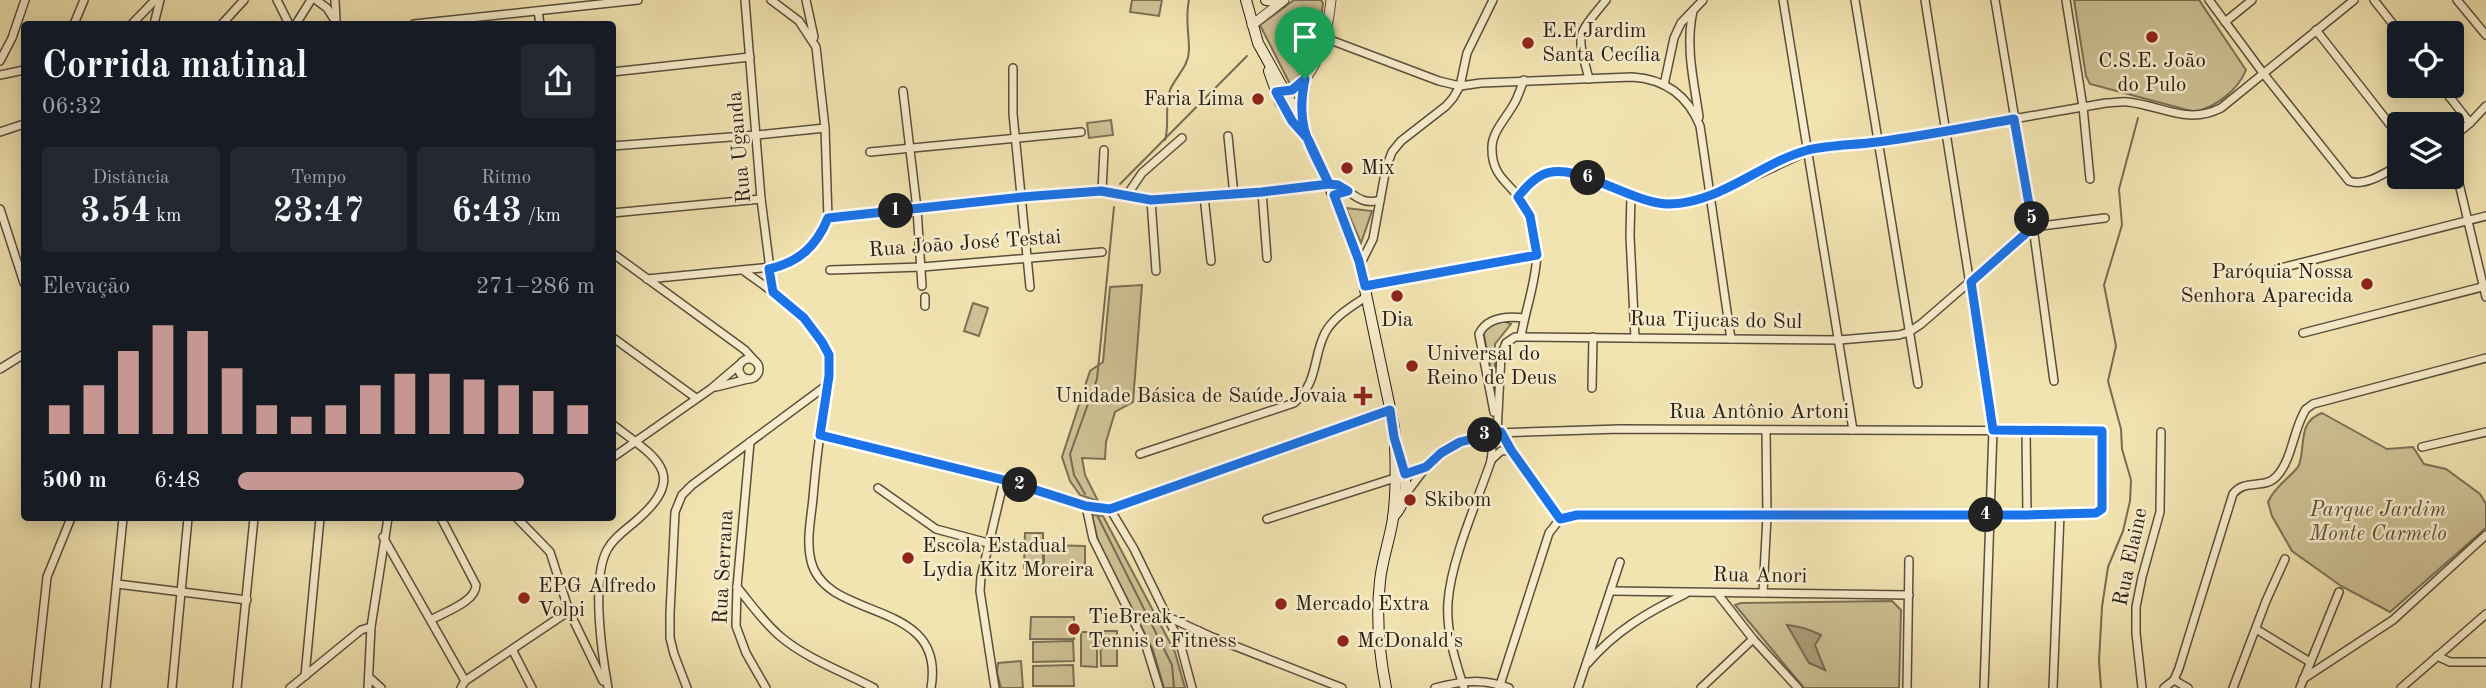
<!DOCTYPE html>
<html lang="pt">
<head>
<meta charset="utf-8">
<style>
	:root { --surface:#171b24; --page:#242831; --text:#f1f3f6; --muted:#9ea1a6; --accent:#c59692 }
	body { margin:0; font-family:"Old Standard TT",serif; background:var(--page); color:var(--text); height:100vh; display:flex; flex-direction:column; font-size:26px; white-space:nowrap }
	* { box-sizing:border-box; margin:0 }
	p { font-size:23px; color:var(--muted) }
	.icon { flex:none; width:38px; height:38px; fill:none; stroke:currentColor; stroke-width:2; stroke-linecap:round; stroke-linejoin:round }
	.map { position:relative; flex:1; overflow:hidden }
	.drawer { position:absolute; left:21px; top:21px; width:595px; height:500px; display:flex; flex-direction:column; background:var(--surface); border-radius:7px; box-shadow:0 4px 18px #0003 }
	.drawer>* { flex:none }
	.controls { position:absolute; left:2387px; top:21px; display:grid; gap:14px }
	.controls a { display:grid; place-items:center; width:77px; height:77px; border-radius:7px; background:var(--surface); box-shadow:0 4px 18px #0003; font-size:35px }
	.pin { position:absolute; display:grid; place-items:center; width:60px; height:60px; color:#fff; margin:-72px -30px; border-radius:50% 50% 50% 0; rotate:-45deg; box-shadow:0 0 7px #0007 }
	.pin .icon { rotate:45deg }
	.km { position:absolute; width:35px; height:35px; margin:-18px; border-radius:50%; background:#222; color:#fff; font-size:19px; line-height:35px; text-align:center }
	.round { display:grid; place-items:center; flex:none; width:74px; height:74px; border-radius:7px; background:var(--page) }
	.overview { display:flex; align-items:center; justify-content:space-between; height:119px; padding:0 21px }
	h1 { font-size:38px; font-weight:800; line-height:52px }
	.figures { display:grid; grid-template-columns:repeat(3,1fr); gap:10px; height:119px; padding:7px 21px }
	.figures div { display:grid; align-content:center; border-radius:7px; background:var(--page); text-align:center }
	.figures b { font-size:35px; font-weight:800 }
	.figures small { font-size:19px; font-weight:400 }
	.figures p { font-size:19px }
	.chart { height:196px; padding:14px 21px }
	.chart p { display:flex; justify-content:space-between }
	.chart svg { width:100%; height:126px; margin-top:7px; stroke:var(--accent); stroke-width:6 }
	ul { padding:0 21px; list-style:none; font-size:23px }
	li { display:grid; grid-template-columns:112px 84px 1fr; align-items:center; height:52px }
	li i { height:18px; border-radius:9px; background:var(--accent) }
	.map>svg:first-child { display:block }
</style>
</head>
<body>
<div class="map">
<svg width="2486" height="688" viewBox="0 0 2486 688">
	<rect width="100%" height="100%" fill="#f2e4b1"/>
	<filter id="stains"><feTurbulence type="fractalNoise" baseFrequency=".00286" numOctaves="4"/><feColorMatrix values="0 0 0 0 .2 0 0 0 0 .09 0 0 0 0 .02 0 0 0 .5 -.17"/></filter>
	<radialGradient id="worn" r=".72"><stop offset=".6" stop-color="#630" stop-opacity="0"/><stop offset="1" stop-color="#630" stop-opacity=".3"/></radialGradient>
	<g fill="#cfc296" stroke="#7b7056" stroke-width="2">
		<path d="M1132 0H1162L1159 16 1130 12Z"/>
		<path d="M1294 0H1321L1323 3C1320 33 1311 62 1291 86L1260 25Z"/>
		<path d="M2074 0H2199L2246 70C2238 90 2216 107 2195 112L2090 84 2086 76Z"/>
		<path d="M1111 120 1113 135 1089 138 1087 123Z"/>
		<path d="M1346 208 1372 211 1361 243Z"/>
		<path d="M1142 285 1133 402 1115 412 1106 442 1105 459 1082 458 1085 475 1098 501 1080 495 1070 481 1062 457 1090 371 1103 362 1110 287Z"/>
		<path d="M973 303 988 308 979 336 964 331Z"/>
		<path d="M1497 322H1506L1511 324 1495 344V391L1483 330Z"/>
		<path d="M2322 413 2387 449 2413 447 2424 464 2446 469 2480 494 2486 504V528L2390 612 2341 586 2292 551 2272 516 2268 502C2275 485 2295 474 2299 465 2306 445 2297 422 2322 413Z"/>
		<path d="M1092 515 1103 516 1175 652 1185 688H1164L1153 650 1098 541Z"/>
		<path d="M1025 533H1043V567L1024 568Z"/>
		<path d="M1044 545 1085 546V566H1044Z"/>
		<path d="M1892 601 1901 610 1899 688H1804L1735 605 1741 603Z"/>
		<path d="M1031 617H1074V639H1030Z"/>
		<path d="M1100 631H1117V666H1101Z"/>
		<path d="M1081 632H1097V667L1081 666Z"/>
		<path d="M1073 641 1074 661 1033 662V642Z"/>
		<path d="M1021 661 1023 688H1001L997 673 998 663Z"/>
		<path d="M1073 665 1074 686H1033V666Z"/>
	</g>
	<path fill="#ada07c" stroke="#776c53" stroke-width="2" d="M1787 625C1798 626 1811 630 1821 635L1815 645 1825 670 1809 663Z"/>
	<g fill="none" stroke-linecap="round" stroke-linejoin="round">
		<g stroke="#776c53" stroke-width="2">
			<path d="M1165 140C1170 124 1164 105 1170 90 1176 76 1189 66 1189 50 1189 32 1185 18 1189 0"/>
			<path d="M1120 184 1247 56"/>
			<path d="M1085 494 1074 475 1070 454 1097 379 1114 207"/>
			<path d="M1097 515 1172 665 1174 688"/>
			<path d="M2101 688 2099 661 2102 607 2108 567 2123 531 2130 501 2131 480 2122 449 2121 429 2108 381 2116 346 2104 285 2122 225 2119 189 2138 118"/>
		</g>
		<g stroke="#5a4f3c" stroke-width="10">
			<g id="minor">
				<path d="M277 0 289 24"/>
				<path d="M316 0 327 8 336 22"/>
				<path d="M335 0 336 20"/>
				<path d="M745 0 761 199 773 292"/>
				<path d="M806 0 814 37"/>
				<path d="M1783 0 1853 430"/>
				<path d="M1855 0 1918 384"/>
				<path d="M1925 0 1993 430 1984 688"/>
				<path d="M1995 0 2033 227 2054 381"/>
				<path d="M2066 0 2083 107 2090 179"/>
				<path d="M2209 0 2263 73 2349 181C2365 187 2385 173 2399 165"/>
				<path d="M2374 0 2400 33"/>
				<path d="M2457 0 2486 35"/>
				<path d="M538 11 540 24"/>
				<path d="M1693 11C1685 46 1694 82 1699 117"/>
				<path d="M2225 22 2252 0"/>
				<path d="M74 24 84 0"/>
				<path d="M132 24 155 0"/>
				<path d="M154 24 160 0"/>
				<path d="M222 24 244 0"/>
				<path d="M296 24 311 0"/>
				<path d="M414 24 638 0"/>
				<path d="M2316 30 2399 136"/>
				<path d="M1325 38 1439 81 1460 86 1481 83 1632 77C1665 79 1688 96 1700 126L1731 339"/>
				<path d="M0 61 12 38 25 0"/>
				<path d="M1013 68V114L1030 287"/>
				<path d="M612 72 750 57"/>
				<path d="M0 75 24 70"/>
				<path d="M1589 79C1577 32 1575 38 1606 0"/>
				<path d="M1664 85 1674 38 1681 23 1703 0"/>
				<path d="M2441 86 2470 123"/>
				<path d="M903 91 917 209 922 286"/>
				<path d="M0 132 24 124"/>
				<path d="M1228 136 1234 195"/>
				<path d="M2452 138 2470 123 2486 106"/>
				<path d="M612 146 757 135 825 128"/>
				<path d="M870 152 1081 132"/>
				<path d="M2452 154 2486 297"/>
				<path d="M1102 191 1104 150"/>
				<path d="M1262 192 1267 258"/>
				<path d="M1127 195 1142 173 1182 138"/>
				<path d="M1631 195 1630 236 1635 338"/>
				<path d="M1204 196 1211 261"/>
				<path d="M1519 197 1541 175 1562 171 1578 174 1652 203H1682L1710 197 1808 151 1879 142 2106 103C2113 103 2121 101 2128 102 2163 106 2187 125 2221 108L2354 0"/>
				<path d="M1151 200 1156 271"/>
				<path d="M0 209 24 283"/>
				<path d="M612 213 761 199"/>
				<path d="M828 218 1022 197 1102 191 1151 200 1262 192 1334 184C1351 189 1359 207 1380 200"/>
				<path d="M612 253 745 350 754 360"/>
				<path d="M1360 265 1373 239 1386 168 1392 152 1401 141 1446 106 1453 98 1460 86 1467 53 1493 0"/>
				<path d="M2277 269 2486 216"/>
				<path d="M830 270 922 267 1102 252"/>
				<path d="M744 271C771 291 814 318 828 351 835 370 824 408 821 429 817 452 815 475 813 498 811 519 806 541 811 561 826 623 947 597 931 688"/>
				<path d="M647 279 781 266 804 255 821 234 828 218 825 128 816 47 799 21 771 0"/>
				<path d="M1365 286 1537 255"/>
				<path d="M925 297V306"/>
				<path d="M2303 333 2486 286"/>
				<path d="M1521 336C1529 291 1550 250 1525 206 1513 184 1491 179 1492 147 1492 131 1509 115 1516 100 1519 94 1521 87 1524 80"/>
				<path d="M612 337 696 398"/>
				<circle cx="749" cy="369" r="10"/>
				<path d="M0 369 24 354"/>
				<path d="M716 387 748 379"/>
				<path d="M1592 388 1593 337"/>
				<path d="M1494 412 1479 334C1487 317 1507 316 1524 318"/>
				<path d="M2026 430 2027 515"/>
				<path d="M1501 432 1511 450 1560 519"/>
				<path d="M1497 433 1501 355 1506 343 1515 337 1839 340 1899 335 1909 332 1921 324 2033 227 2105 218"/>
				<path d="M820 435 1004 480 1086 506 1110 509 1390 410"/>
				<path d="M750 442 737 587 736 626 746 653 766 688"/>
				<path d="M2422 447 2486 432"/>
				<path d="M1140 454 1294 403C1319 382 1312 359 1325 333 1334 316 1353 306 1367 296"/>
				<path d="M612 458 712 388 739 365"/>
				<path d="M1491 460 1501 451 1511 450"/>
				<path d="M878 488 936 529 988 543"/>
				<path d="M1405 495 1426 467 1441 453 1460 442 1497 433 1620 429 2102 431V509L2099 513 1577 515 1560 519 1549 533 1499 688"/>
				<path d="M1086 506 1093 539 1146 646 1159 688"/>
				<path d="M1110 509 1134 549 1180 643 1192 688"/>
				<path d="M517 518 550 552 569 611 603 681"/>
				<path d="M1267 519 1426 468"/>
				<path d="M383 537 465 681"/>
				<path d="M117 584 247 600"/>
				<path d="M737 587C751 604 764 623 781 637 807 659 844 672 874 688"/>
				<path d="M1611 591 1909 595"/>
				<path d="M1717 593 1753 639 1798 688"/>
				<path d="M1763 593 1767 516 1766 431"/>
				<path d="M1166 616 1212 637 1342 688"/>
				<path d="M431 620C444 612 476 602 476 585L441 518"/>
				<path d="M2256 629 2310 662"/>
				<path d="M1180 643 1199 631"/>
				<path d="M513 651 532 688"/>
				<path d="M2437 656 2450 662H2486"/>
				<path d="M1588 663C1615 631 1648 612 1685 594"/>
				<path d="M305 676 320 518"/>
				<path d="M369 677 381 688"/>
				<path d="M2303 679 2393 620 2486 535"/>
				<path d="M2174 680 2188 688"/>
				<path d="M35 688 47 577 71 518"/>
				<path d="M106 688 123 518"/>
				<path d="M172 688 188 518"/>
				<path d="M237 688 254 518"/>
				<path d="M290 688 361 630 371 627"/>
				<path d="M368 688 371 627 388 518"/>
				<path d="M461 688 465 681 569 611"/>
				<path d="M608 688C602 655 591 580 607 550 614 537 627 529 637 520 691 473 653 456 612 424"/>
				<path d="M687 688 674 654 670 638V613L675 512 682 495 692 485 827 385"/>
				<path d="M995 688 980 591 981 577 1004 480"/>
				<path d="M1435 688C1461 681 1483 678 1509 688"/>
				<path d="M1464 688C1455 660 1446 632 1448 602 1451 560 1477 502 1491 461L1492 452 1490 434"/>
				<path d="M1578 688 1620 562"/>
				<path d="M1701 688 1753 639"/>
				<path d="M1907 688 1909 560"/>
				<path d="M2053 688 2060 514"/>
				<path d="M2142 688 2136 633V607L2142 577 2160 512 2161 432"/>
				<path d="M2164 688 2174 680 2179 668 2233 494C2245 478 2265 490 2277 476 2293 458 2293 429 2306 409L2313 404 2486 358"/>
				<path d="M2233 688 2266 601 2285 559"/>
				<path d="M2300 688 2339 592"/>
				<path d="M2401 688 2486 614"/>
			</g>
		</g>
		<g stroke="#5a4f3c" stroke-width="11">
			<g id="tertiary">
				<path d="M1252 25 1284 0"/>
				<path d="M1280 92C1317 89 1328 30 1331 0"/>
			</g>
		</g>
		<g stroke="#271d15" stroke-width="12">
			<g id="secondary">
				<path d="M1246 0 1258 43 1299 117 1345 222 1359 261 1394 427C1396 457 1397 488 1393 518 1390 539 1382 560 1380 581 1376 617 1379 653 1386 688"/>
				<path d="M1266 0 1281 2"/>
				<path d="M1269 71 1280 102 1303 134"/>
				<path d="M1301 116 1305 79"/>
				<path d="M1393 517C1412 497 1405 476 1399 452"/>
			</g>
		</g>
		<use href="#minor" stroke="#f7edcc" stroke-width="7"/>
		<use href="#tertiary" stroke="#f7edcc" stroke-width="9"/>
		<use href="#secondary" stroke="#f7edcc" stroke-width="10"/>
	</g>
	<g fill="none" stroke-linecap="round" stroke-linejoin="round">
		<g stroke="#fff" stroke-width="14">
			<path id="route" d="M1305 79C1295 127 1309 143 1329 184L1262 192 1151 200 1101 191 1022 197 828 218C816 247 799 262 769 269L773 292 804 318 822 342 829 355V376L820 435 1004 480 1086 506 1110 509 1390 410 1394 437 1405 474 1426 467 1441 453 1460 442 1501 432 1511 450 1560 519 1577 515H2027L2096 513 2102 509V431L1993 430 1971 282 2033 227 2014 119C1969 127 1923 136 1877 142 1855 145 1830 145 1808 150 1760 163 1721 203 1669 204 1631 204 1574 159 1542 175 1532 180 1525 188 1518 197L1530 216 1537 255 1365 286 1359 261 1334 195 1348 191 1338 185 1329 184 1308 139 1292 121 1276 92 1292 90 1305 79"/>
		</g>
		<use href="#route" stroke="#1a73e8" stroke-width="9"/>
	</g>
	<g fill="#8f2418" stroke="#f7edcc" stroke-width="2.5">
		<circle cx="2152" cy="37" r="7"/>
		<circle cx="1528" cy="43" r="7"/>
		<circle cx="1258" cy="99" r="7"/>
		<circle cx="1347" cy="168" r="7"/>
		<circle cx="2367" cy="284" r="7"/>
		<circle cx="1397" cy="296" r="7"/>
		<circle cx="1412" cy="366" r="7"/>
		<path d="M1359.5 385.5h7v7h7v7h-7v7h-7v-7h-7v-7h7z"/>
		<circle cx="1410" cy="500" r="7"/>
		<circle cx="908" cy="558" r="7"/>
		<circle cx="524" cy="598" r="7"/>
		<circle cx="1281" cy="604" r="7"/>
		<circle cx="1074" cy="629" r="7"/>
		<circle cx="1343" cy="641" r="7"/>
	</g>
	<g text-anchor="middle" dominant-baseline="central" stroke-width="5" stroke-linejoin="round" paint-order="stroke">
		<g font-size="21" fill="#271d15" stroke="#f7edcc" text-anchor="start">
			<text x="1542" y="31">E.E Jardim<tspan x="1542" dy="24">Santa Cecília</tspan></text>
			<text x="2152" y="61" text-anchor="middle">C.S.E. João<tspan x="2152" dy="24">do Pulo</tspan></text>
			<text x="1244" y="99" text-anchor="end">Faria Lima</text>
			<text x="1361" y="168">Mix</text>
			<text x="2353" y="272" text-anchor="end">Paróquia Nossa<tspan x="2353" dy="24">Senhora Aparecida</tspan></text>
			<text x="1397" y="320" text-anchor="middle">Dia</text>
			<text x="1426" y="354">Universal do<tspan x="1426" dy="24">Reino de Deus</tspan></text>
			<text x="1347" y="396" text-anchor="end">Unidade Básica de Saúde Jovaia</text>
			<text x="1424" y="500">Skibom</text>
			<text x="922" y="546">Escola Estadual<tspan x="922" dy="24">Lydia Kitz Moreira</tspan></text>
			<text x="538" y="586">EPG Alfredo<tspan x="538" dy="24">Volpi</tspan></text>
			<text x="1295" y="604">Mercado Extra</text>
			<text x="1088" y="617">TieBreak -<tspan x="1088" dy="24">Tennis e Fitness</tspan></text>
			<text x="1357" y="641">McDonald's</text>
		</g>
		<g font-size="21" fill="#271d15" stroke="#f7edcc">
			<text transform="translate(740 147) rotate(-95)">Rua Uganda</text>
			<text transform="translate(965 244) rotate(-4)">Rua João José Testai</text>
			<text transform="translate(1716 321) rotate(1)">Rua Tijucas do Sul</text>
			<text x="1759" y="412">Rua Antônio Artoni</text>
			<text transform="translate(2131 557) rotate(-78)">Rua Elaine</text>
			<text transform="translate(724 567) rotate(-87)">Rua Serrana</text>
			<text transform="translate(1760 576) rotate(1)">Rua Anori</text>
		</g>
		<g font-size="21" font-style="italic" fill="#594f3c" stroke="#f7edcc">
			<text x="2378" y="510">Parque Jardim<tspan x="2378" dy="24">Monte Carmelo</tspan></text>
		</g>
	</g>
	<rect width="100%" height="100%" filter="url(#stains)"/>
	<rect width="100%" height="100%" fill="url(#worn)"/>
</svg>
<div class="controls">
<a><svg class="icon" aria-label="locate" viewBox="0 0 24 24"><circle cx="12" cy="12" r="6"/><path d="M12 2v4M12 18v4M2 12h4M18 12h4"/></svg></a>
<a><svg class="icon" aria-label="layers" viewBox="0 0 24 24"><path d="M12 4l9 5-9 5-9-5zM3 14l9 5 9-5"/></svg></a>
</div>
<div class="pin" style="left:1305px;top:79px;background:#1e9e55"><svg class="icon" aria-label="arrive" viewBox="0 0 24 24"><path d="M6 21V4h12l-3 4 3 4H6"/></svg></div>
<b class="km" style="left:896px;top:211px">1</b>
<b class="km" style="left:1020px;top:485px">2</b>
<b class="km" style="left:1485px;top:435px">3</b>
<b class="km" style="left:1986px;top:515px">4</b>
<b class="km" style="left:2032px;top:219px">5</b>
<b class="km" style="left:1588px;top:178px">6</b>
<section class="drawer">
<div class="overview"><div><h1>Corrida matinal</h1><p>06:32</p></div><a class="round"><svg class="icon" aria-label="share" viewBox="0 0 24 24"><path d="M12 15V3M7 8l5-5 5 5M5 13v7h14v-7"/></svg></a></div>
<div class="figures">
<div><p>Distância</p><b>3.54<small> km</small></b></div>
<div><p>Tempo</p><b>23:47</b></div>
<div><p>Ritmo</p><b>6:43<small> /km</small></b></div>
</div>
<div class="chart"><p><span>Elevação</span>271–286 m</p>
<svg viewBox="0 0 160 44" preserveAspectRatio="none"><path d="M5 44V34M15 44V27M25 44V15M35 44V6M45 44V8M55 44V21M65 44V34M75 44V38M85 44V34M95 44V27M105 44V23M115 44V23M125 44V25M135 44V27M145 44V29M155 44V34"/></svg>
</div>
<ul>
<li><b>500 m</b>6:48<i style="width:80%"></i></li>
</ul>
</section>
</div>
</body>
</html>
